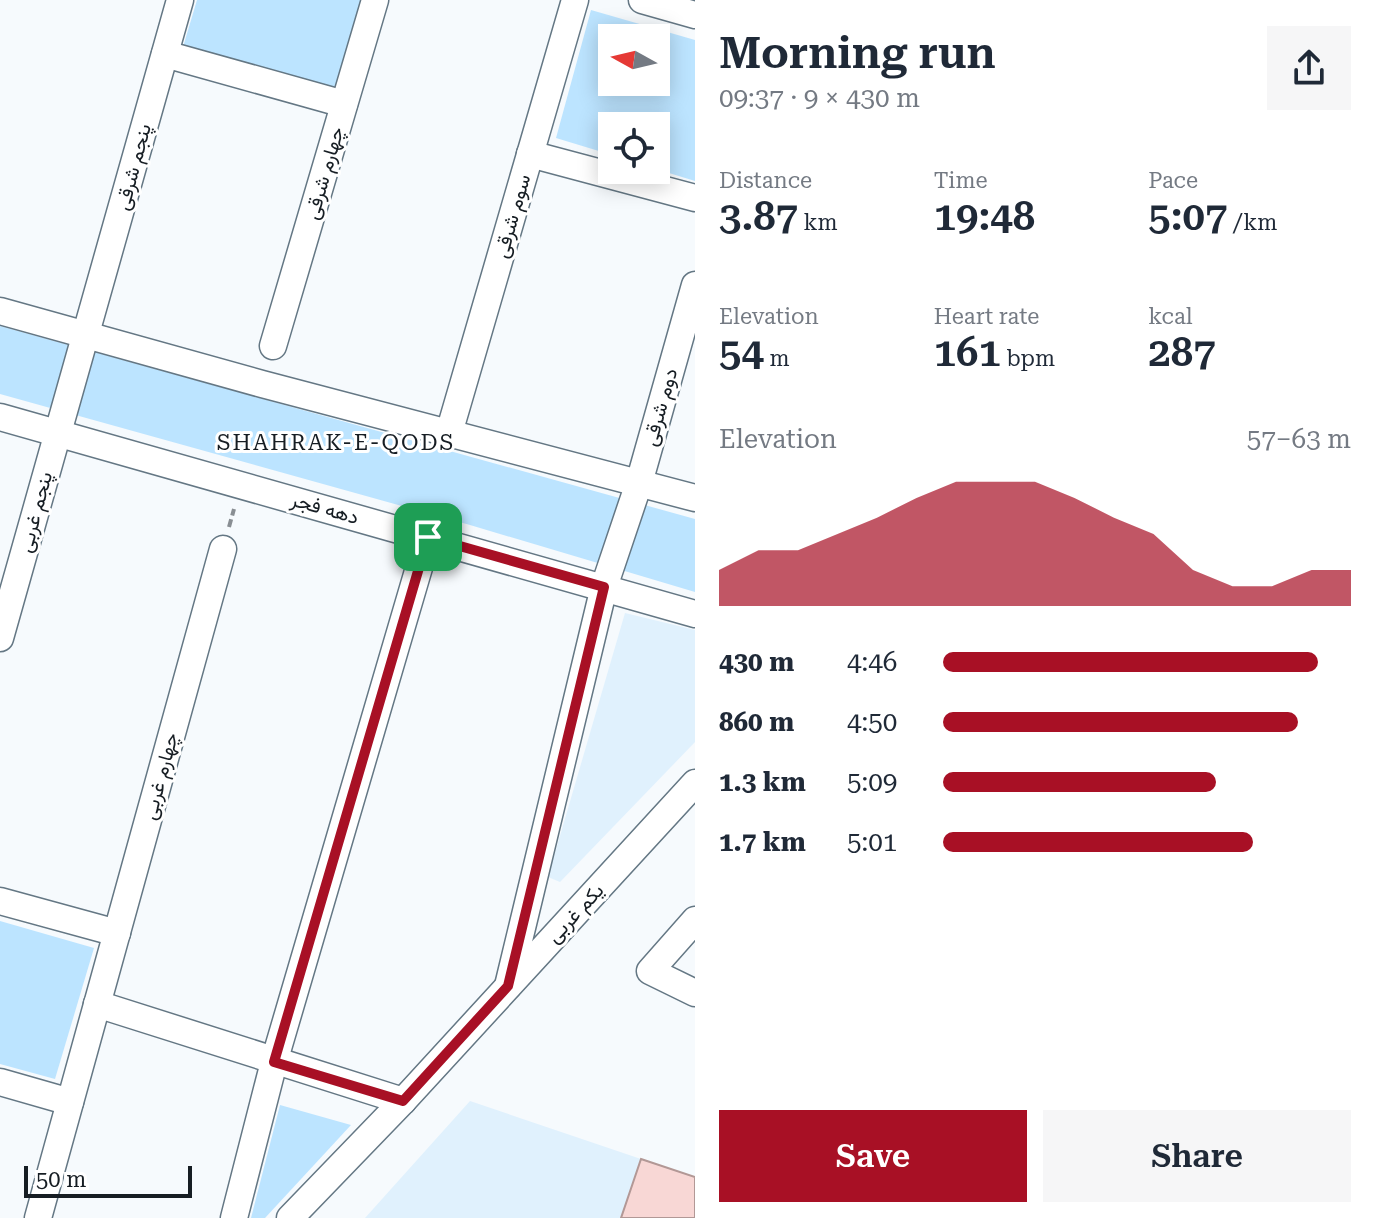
<!DOCTYPE html>
<html lang="en">
<head>
<meta charset="utf-8">
<style>
	:root { --surface:#fff; --page:#f6f6f7; --text:#1f2937; --muted:#747a83; --accent:#a81025 }
	body { margin:0; font-family:"Roboto Serif",Vazirmatn,serif; background:var(--page); color:var(--text); height:100vh; display:flex; flex-direction:column; font-size:30px; white-space:nowrap }
	* { box-sizing:border-box; margin:0 }
	p { font-size:26px; color:var(--muted) }
	.icon { flex:none; width:44px; height:44px; fill:none; stroke:currentColor; stroke-width:2; stroke-linecap:round; stroke-linejoin:round }
	.map { position:relative; flex:1; overflow:hidden }
	.side { display:flex; flex-direction:column; background:var(--surface); width:680px }
	.side>* { flex:none }
	.needle { width:52px; rotate:278deg }
	.fabs { position:absolute; left:598px; top:24px; display:grid; gap:16px }
	.fabs a { display:grid; place-items:center; width:72px; height:72px; border-radius:0px; background:var(--surface); box-shadow:0 4px 20px #0003; font-size:40px }
	.scale { position:absolute; left:24px; bottom:20px; width:168px; box-sizing:border-box; padding-left:8px; border:4px solid #161d23; border-top:0; font-size:22px; line-height:28px; white-space:nowrap; color:#161d23; -webkit-text-stroke:6px #fff; paint-order:stroke }
	.pin { position:absolute; display:grid; place-items:center; width:68px; height:68px; color:#fff; margin:-34px; border-radius:16px; box-shadow:0 4px 12px #0006 }
	.round { display:grid; place-items:center; flex:none; width:84px; height:84px; border-radius:0px; background:var(--page) }
	.overview { display:flex; align-items:center; justify-content:space-between; height:136px; padding:0 24px }
	h1 { font-size:44px; font-weight:600; line-height:60px }
	.stats { display:grid; grid-template-columns:repeat(3,1fr); gap:12px; height:136px; padding:8px 24px }
	.stats div { display:grid; align-content:center }
	.stats b { font-size:40px; font-weight:600 }
	.stats small { font-size:22px; font-weight:400 }
	.stats p { font-size:22px }
	.chart { height:224px; padding:16px 24px }
	.chart p { display:flex; justify-content:space-between }
	.chart svg { width:100%; height:144px; margin-top:8px; fill:var(--accent); opacity:.7 }
	.primary-button { display:flex; gap:16px; margin-top:auto; padding:16px 24px }
	.primary-button a { flex:1; height:92px; border-radius:0px; background:var(--accent); color:#fff; font-size:32px; font-weight:600; line-height:92px; text-align:center }
	.primary-button a+a { background:var(--page); color:var(--text) }
	ul { padding:0 24px; list-style:none; font-size:26px }
	li { display:grid; grid-template-columns:128px 96px 1fr; align-items:center; height:60px }
	li i { height:20px; border-radius:10px; background:var(--accent) }
	main { display:flex; flex:1; min-height:0 }
	.map>svg:first-child { display:block }
</style>
</head>
<body>
<main>
<div class="map">
<svg width="695" height="1218" viewBox="0 0 695 1218">
	<rect width="100%" height="100%" fill="#f6fafd"/>
	<g fill="#e0f1fd">
		<path d="M625 613 695 630V742L560 882 548 877Z"/>
		<path d="M470 1101 641 1159 621 1218H365Z"/>
	</g>
	<g fill="#bce4ff" fill-rule="evenodd">
		<path d="M197 0H369L340 92 183 47Z"/>
		<path d="M591 10 695 40V181L656 169V126H612V155L556 138ZM656 38V82H612V38Z"/>
		<path d="M0 326 695 519V592L470 525 0 394Z"/>
		<path d="M0 921 94 948 55 1079 0 1064Z"/>
		<path d="M280 1105 351 1125 265 1218H251Z"/>
	</g>
	<path fill="#f8d7d5" stroke="#b29896" stroke-width="2" d="M641 1159 695 1177V1218H621Z"/>
	<g fill="none" stroke-linecap="round" stroke-linejoin="round">
		<g stroke="#647784" stroke-width="29">
			<g id="minor">
				<path d="M642 0 695 15"/>
				<path d="M165 54 344 104"/>
				<path d="M530 154 695 198"/>
				<path d="M0 311 262 384 695 498"/>
				<path d="M273 346 375 0"/>
				<path d="M0 417 695 614"/>
				<path d="M449 433 575 0"/>
				<path d="M0 638 180 0"/>
				<path d="M0 901 117 933"/>
				<path d="M695 920 650 971 695 993"/>
				<path d="M508 986 604 587 639 483 695 285"/>
				<path d="M97 1004 403 1101"/>
				<path d="M0 1082 70 1102"/>
				<path d="M38 1218 223 549"/>
				<path d="M234 1218 274 1062 428 537"/>
				<path d="M290 1218 403 1101 695 783"/>
			</g>
		</g>
		<path stroke="#898e93" stroke-width="4" stroke-dasharray="8 4" stroke-linecap="butt" d="M229 527 234 509"/>
		<use href="#minor" stroke="#fff" stroke-width="26"/>
	</g>
	<g fill="none" stroke-linecap="round" stroke-linejoin="round">
		<g stroke="#fff" stroke-width="16">
			<path id="route" d="M428 537 604 587 508 986 403 1101 274 1062Z"/>
		</g>
		<use href="#route" stroke="#a81025" stroke-width="10"/>
	</g>
	<g text-anchor="middle" dominant-baseline="central" stroke-width="6" stroke-linejoin="round" paint-order="stroke">
		<g font-size="20" fill="#161d23" stroke="#fff">
			<text transform="translate(133 167) rotate(-75)">پنجم شرقی</text>
			<text transform="translate(324 173) rotate(-74)">چهارم شرقی</text>
			<text transform="translate(512 216) rotate(-74)">سوم شرقی</text>
			<text transform="translate(660 407) rotate(-74)">دوم شرقی</text>
			<text transform="translate(325 508) rotate(16)">دهه فجر</text>
			<text transform="translate(35 512) rotate(-75)">پنجم غربی</text>
			<text transform="translate(160 776) rotate(-75)">چهارم غربی</text>
			<text transform="translate(575 913) rotate(-47)">یکم غربی</text>
		</g>
		<g font-size="22" letter-spacing="2" fill="#161d23" stroke="#fff">
			<text x="336" y="442">SHAHRAK-E-QODS</text>
		</g>
	</g>
</svg>
<div class="fabs">
<a><svg class="needle" viewBox="-14 -14 28 28"><path d="M0-13l5 13h-10z" fill="#e53935"/><path d="M0 13l5-13h-10z" fill="#747a83"/></svg></a>
<a><svg class="icon" aria-label="locate" viewBox="0 0 24 24"><circle cx="12" cy="12" r="6"/><path d="M12 2v4M12 18v4M2 12h4M18 12h4"/></svg></a>
</div>
<div class="scale">50 m</div>
<div class="pin" style="left:428px;top:537px;background:#1e9e55"><svg class="icon" aria-label="arrive" viewBox="0 0 24 24"><path d="M6 21V4h12l-3 4 3 4H6"/></svg></div>
</div>
<section class="side">
<div class="overview"><div><h1>Morning run</h1><p>09:37 · 9 × 430 m</p></div><a class="round"><svg class="icon" aria-label="share" viewBox="0 0 24 24"><path d="M12 15V3M7 8l5-5 5 5M5 13v7h14v-7"/></svg></a></div>
<div class="stats">
<div><p>Distance</p><b>3.87<small> km</small></b></div>
<div><p>Time</p><b>19:48</b></div>
<div><p>Pace</p><b>5:07<small> /km</small></b></div>
</div>
<div class="stats">
<div><p>Elevation</p><b>54<small> m</small></b></div>
<div><p>Heart rate</p><b>161<small> bpm</small></b></div>
<div><p>kcal</p><b>287</b></div>
</div>
<div class="chart"><p><span>Elevation</span>57–63 m</p>
<svg viewBox="0 0 160 44" preserveAspectRatio="none"><path d="M0 44V33L10 27L20 27L30 22L40 17L50 11L60 6L70 6L80 6L90 11L100 17L110 22L120 33L130 38L140 38L150 33L160 33V44z"/></svg>
</div>
<ul>
<li><b>430 m</b>4:46<i style="width:92%"></i></li>
<li><b>860 m</b>4:50<i style="width:87%"></i></li>
<li><b>1.3 km</b>5:09<i style="width:67%"></i></li>
<li><b>1.7 km</b>5:01<i style="width:76%"></i></li>
</ul>
<div class="primary-button"><a>Save</a><a>Share</a></div>
</section>
</main>
</body>
</html>
